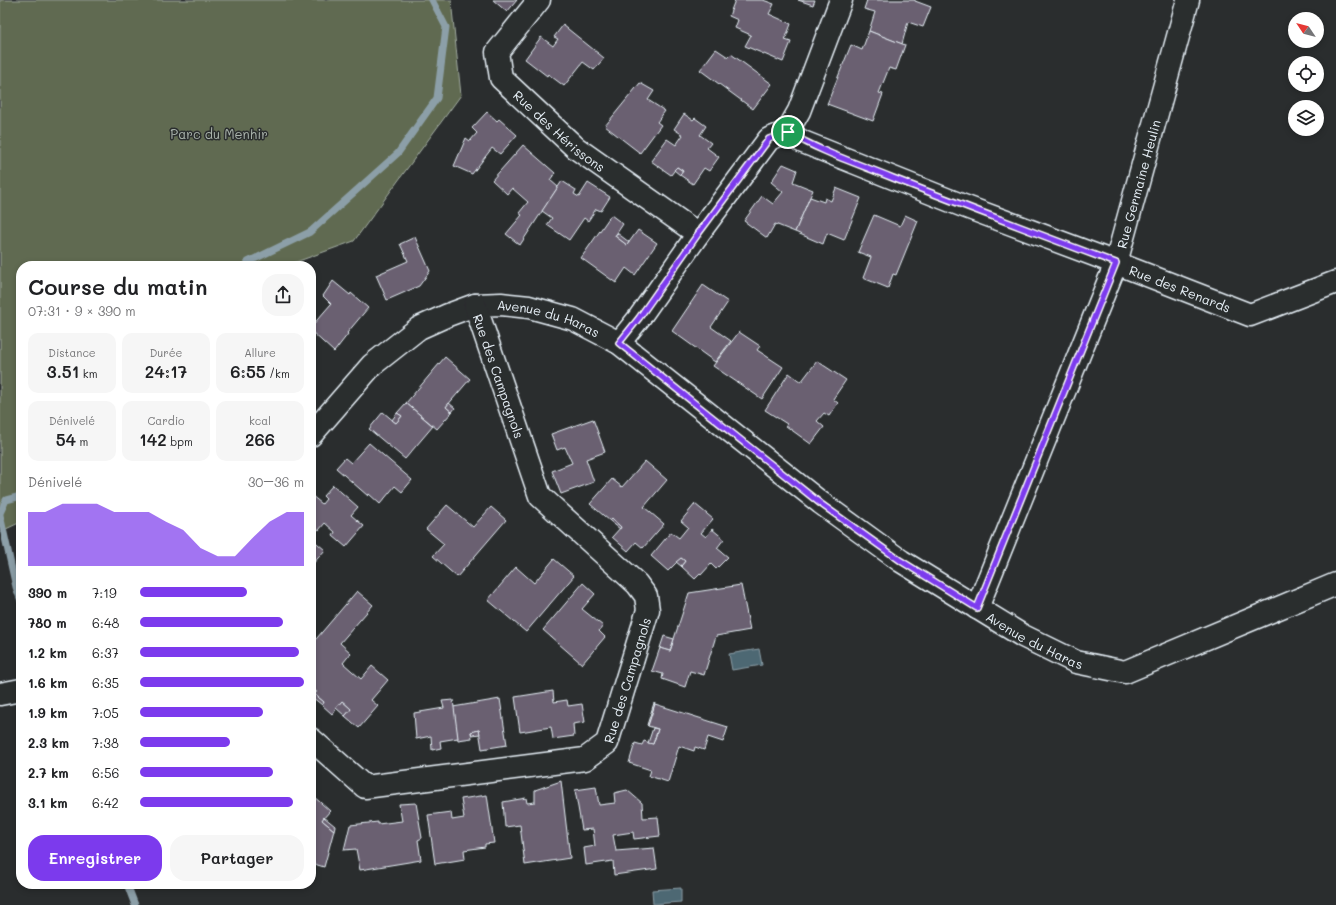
<!DOCTYPE html>
<html lang="fr">
<head>
<meta charset="utf-8">
<style>
	:root { --surface:#fff; --page:#f6f6f6; --text:#202124; --muted:#757577; --accent:#7c3aed }
	body { margin:0; font-family:Mali,sans-serif; background:var(--page); color:var(--text); height:100vh; display:flex; flex-direction:column; font-size:15px; white-space:nowrap }
	* { box-sizing:border-box; margin:0 }
	p { font-size:13px; color:var(--muted) }
	.icon { flex:none; width:22px; height:22px; fill:none; stroke:currentColor; stroke-width:2; stroke-linecap:round; stroke-linejoin:round }
	.map { position:relative; flex:1; overflow:hidden }
	.panel { position:absolute; left:16px; top:261px; width:300px; height:628px; display:flex; flex-direction:column; background:var(--surface); border-radius:16px; box-shadow:0 2px 6px #0003 }
	.panel>* { flex:none }
	.needle { width:26px; rotate:305deg }
	.tools { position:absolute; left:1288px; top:12px; display:grid; gap:8px }
	.tools a { display:grid; place-items:center; width:36px; height:36px; border-radius:50%; background:var(--surface); box-shadow:0 2px 6px #0003; font-size:20px }
	.pin { position:absolute; display:grid; place-items:center; width:34px; height:34px; color:#fff; margin:-17px; border:2px solid #fff; border-radius:50%; box-shadow:0 1px 4px #0007 }
	.round { display:grid; place-items:center; flex:none; width:42px; height:42px; border-radius:16px; background:var(--page) }
	.summary { display:flex; align-items:center; justify-content:space-between; height:68px; padding:0 12px }
	h1 { font-size:22px; font-weight:600; line-height:30px }
	.metrics { display:grid; grid-template-columns:repeat(3,1fr); gap:6px; height:68px; padding:4px 12px }
	.metrics div { display:grid; align-content:center; border-radius:10px; background:var(--page); text-align:center }
	.metrics b { font-size:17px; font-weight:600 }
	.metrics small { font-size:11px; font-weight:400 }
	.metrics p { font-size:11px }
	.chart { height:112px; padding:8px 12px }
	.chart p { display:flex; justify-content:space-between }
	.chart svg { width:100%; height:72px; margin-top:4px; fill:var(--accent); opacity:.7 }
	.primary-button { display:flex; gap:8px; margin-top:auto; padding:8px 12px }
	.primary-button a { flex:1; height:46px; border-radius:16px; background:var(--accent); color:#fff; font-size:16px; font-weight:600; line-height:46px; text-align:center }
	.primary-button a+a { background:var(--page); color:var(--text) }
	ul { padding:0 12px; list-style:none; font-size:13px }
	li { display:grid; grid-template-columns:64px 48px 1fr; align-items:center; height:30px }
	li i { height:10px; border-radius:5px; background:var(--accent) }
	.map>svg:first-child { display:block }
</style>
</head>
<body>
<div class="map">
<svg width="1336" height="905" viewBox="0 0 1336 905">
	<rect width="100%" height="100%" fill="#2a2d2e"/>
	<filter id="ink" filterUnits="userSpaceOnUse"><feTurbulence type="fractalNoise" baseFrequency=".025" numOctaves="2"/><feDisplacementMap in="SourceGraphic" scale="8" xChannelSelector="R" yChannelSelector="G"/><feConvolveMatrix kernelMatrix="1 2 1 2 8 2 1 2 1" color-interpolation-filters="sRGB"/></filter>
	<g filter="url(#ink)">
		<path fill="#616b51" stroke="#a4aea4" d="M0 0H451L461 95 354 241 285 266H21V522L6 529 0 528Z"/>
		<g fill="#4e6873" stroke="#8c9fa8">
			<path d="M759 649 762 665 732 670 729 654Z"/>
			<path d="M681 888V902L653 904 652 890Z"/>
		</g>
		<g fill="none" stroke-linecap="round" stroke-linejoin="round">
			<g stroke="#8c9fa8" stroke-width="7">
				<path d="M246 266 248 262 310 232 398 153 437 98 446 27 432 0"/>
				<path d="M0 513 6 500 21 496"/>
				<path d="M0 515 16 587 21 601"/>
				<path d="M127 884 135 905"/>
			</g>
		</g>
		<g fill="#6b6171" stroke="#e8f1f8">
			<path d="M493 0H517L507 12Z"/>
			<path d="M735 0H763L774 4 769 14 791 24 785 40 791 42 783 62 745 46 751 35 735 28 738 20 729 16Z"/>
			<path d="M798 0H815L813 5Z"/>
			<path d="M867 0H915V1L931 7 923 27 908 22 902 44 869 31 875 12 864 9Z"/>
			<path d="M563 25 604 58 594 70 583 62 564 86 548 74 547 76 525 59 541 37 553 46 558 39 554 37Z"/>
			<path d="M869 31 905 45 896 70 889 68 879 93 883 94 873 121 827 104 851 45 862 50Z"/>
			<path d="M716 49 728 57 731 54 772 84 753 109 700 70Z"/>
			<path d="M640 83 654 91 648 100 665 111 657 122 661 125 640 153 605 126Z"/>
			<path d="M487 112 497 121 499 119 517 135 500 154 492 148 472 174 454 166 466 138 470 141 477 133 472 128Z"/>
			<path d="M684 114 693 120 695 118 706 126 700 135 711 143 707 148 719 157 709 171 704 168 693 184 680 175 683 171 677 167 671 175 651 161 667 139 676 145 683 135 674 129Z"/>
			<path d="M523 145 555 173 550 180 558 187 520 245 506 234 522 215 519 213 528 202 512 188 507 194 492 180Z"/>
			<path d="M783 164 797 170 793 182 813 190 795 232 775 224 767 238 744 221 762 196 773 204 783 192 771 182Z"/>
			<path d="M677 167 683 171 680 175 674 170Z"/>
			<path d="M562 181 576 190 574 194 579 197 588 183 610 197 601 211 596 209 588 221 584 218 569 240 547 225 552 218 542 211Z"/>
			<path d="M836 188 861 198 844 240 827 233 823 244 795 232 810 197 824 202 825 198 831 201Z"/>
			<path d="M611 215 623 224 615 236 627 245 638 230 657 243 635 275 626 268 616 283 581 258Z"/>
			<path d="M874 215 900 226 905 215 918 221 896 275 893 274 888 288 863 278 871 257 858 252Z"/>
			<path d="M617 233 629 242 627 245 615 236Z"/>
			<path d="M415 237 430 271 419 286 387 300 376 275 408 261 400 244Z"/>
			<path d="M333 281 350 295 351 293 368 308 347 333 348 334 334 352 311 331V327L331 304 323 296Z"/>
			<path d="M703 285 728 302 711 327 731 341 715 362 672 331Z"/>
			<path d="M739 332 760 346 757 350 783 367 762 399 713 366Z"/>
			<path d="M445 357 470 379 446 407 452 412 437 429 406 403Z"/>
			<path d="M817 361 846 380 833 399 838 403 829 416 824 413 817 421 824 427 811 444 786 426 787 424 765 410 789 373 801 382Z"/>
			<path d="M406 403 433 426 405 459 369 429 383 412 396 423 402 416 397 413Z"/>
			<path d="M449 403 455 408 452 412 446 407Z"/>
			<path d="M397 413 402 416 396 423 392 420Z"/>
			<path d="M593 419 605 452 586 459 594 482 561 494 552 471 572 463 565 447 557 450 551 434Z"/>
			<path d="M369 443 412 480 402 492 395 486 380 504 369 494 368 496 336 468 345 458 351 463Z"/>
			<path d="M645 461 667 480 644 507 664 524 643 548 636 542 628 551 612 537 621 527 612 519 610 521 590 504 612 479 622 487Z"/>
			<path d="M333 485 358 507 351 515 364 526 346 547 333 536 335 532 325 523 319 530 311 524V495L322 504 326 499 323 496Z"/>
			<path d="M695 504 713 519 701 533 706 537 712 529 724 539 717 548 728 557 716 569 711 564 701 575 700 574 695 579 681 566 685 561 681 558 668 571 651 556 671 532 679 538 688 527 681 521Z"/>
			<path d="M447 505 473 527 491 507 506 520 457 577 433 556 444 544 426 529Z"/>
			<path d="M612 519 621 527 620 529 610 521Z"/>
			<path d="M311 538 325 550 311 566Z"/>
			<path d="M681 558 685 561 681 566 676 562Z"/>
			<path d="M554 559 574 576 526 632 488 600 516 567 534 583Z"/>
			<path d="M583 583 595 594 582 609 603 626 599 631 605 637 582 664 543 630Z"/>
			<path d="M741 585 750 630 716 636 704 675 690 671 685 687 662 679 663 674 652 671 660 648 670 651 689 593Z"/>
			<path d="M357 591 373 605 340 643 351 653 343 663 361 679 372 666 388 680 371 700 378 706 359 728 345 716 351 709 342 701 332 714 322 705 324 702 314 694 317 692 311 687V645Z"/>
			<path d="M664 636 674 639 670 651 660 648Z"/>
			<path d="M553 691 554 702 567 700 568 706 582 704 585 722 573 724 574 736 553 739 551 727 520 732 515 697Z"/>
			<path d="M314 694 324 702 322 705 312 697Z"/>
			<path d="M500 699 507 745 482 749 479 730 471 732 472 738 458 740 453 707Z"/>
			<path d="M453 700 458 738 440 741 441 748 432 750 431 736 416 739 414 713 444 708 442 701Z"/>
			<path d="M342 701 351 709 345 716 336 708Z"/>
			<path d="M654 703 655 704 648 726 647 725Z"/>
			<path d="M655 704 728 727 723 742 708 737 704 750 695 747 694 751 679 746 668 782 649 776 651 770 629 763 635 743 642 745 644 741 653 744 658 729 648 726Z"/>
			<path d="M653 728 658 729 653 744 648 743Z"/>
			<path d="M479 730 480 734 472 735 471 732Z"/>
			<path d="M561 781 570 858 525 865 520 825 505 827 503 802 526 798 527 803 535 802V790Z"/>
			<path d="M596 787 599 805 615 803 614 793 627 790 642 803 643 818 658 817 660 836 634 839 633 832 613 835 616 851 654 848 657 869 614 875 613 861 586 865 584 848 595 846 593 829 582 830 575 790Z"/>
			<path d="M312 795 330 811 322 820 334 830 324 867 311 863Z"/>
			<path d="M487 795 494 843 485 844V847L464 850 465 859 435 864 428 815 451 812 452 820 464 818 461 799Z"/>
			<path d="M416 803 422 838 418 840 421 860 360 870 356 849 344 850 350 825 378 822V824L402 821 399 804Z"/>
			<path d="M324 817 335 826 334 830 322 820Z"/>
		</g>
		<g fill="none" stroke-linecap="round" stroke-linejoin="round">
			<g stroke="#e8f1f8" stroke-width="25">
				<g id="minor">
					<path id="s1" d="M539 0 497 52 501 78 576 148 698 234"/>
					<path d="M787 132 799 111 841 0"/>
					<path id="s2" d="M619 343 639 318 698 234 769 139 787 132 803 142 961 205 1116 263 1250 315 1336 282"/>
					<path id="s3" d="M311 435 372 365 419 328 448 315 475 305 501 304 529 307 573 319 619 343 821 503 901 561 1023 636 1076 662 1125 672 1336 584"/>
					<path id="s4" d="M977 608 1116 263 1188 0"/>
					<path d="M0 694 21 690"/>
					<path id="s5" d="M311 739 365 787 585 759 607 743 648 610 646 596 637 584 540 496 475 305"/>
				</g>
			</g>
			<use href="#minor" stroke="#2a2d2e" stroke-width="22"/>
		</g>
	</g>
	<g fill="none" stroke-linecap="round" stroke-linejoin="round" filter="url(#ink)">
		<g stroke="#fff" stroke-width="8">
			<path id="route" d="M788 132C818 151 859 164 893 178 967 207 1041 235 1116 263L977 608 901 561 821 504 619 343 639 318 698 234 769 139Z"/>
		</g>
		<use href="#route" stroke="#7c3aed" stroke-width="5"/>
	</g>
	<g text-anchor="middle" dominant-baseline="central" stroke-width="3" stroke-linejoin="round" paint-order="stroke">
		<g font-size="13" fill="#e8f1f8" stroke="#2a2d2e">
			<text stroke="none"><textPath href="#s1" startOffset="172">Rue des Hérissons</textPath></text>
			<text stroke="none"><textPath href="#s4" startOffset="454">Rue Germaine Heulin</textPath></text>
			<text stroke="none"><textPath href="#s2" startOffset="696">Rue des Renards</textPath></text>
			<text stroke="none"><textPath href="#s3" startOffset="289">Avenue du Haras</textPath></text>
			<text transform="translate(499 376) rotate(71)">Rue des Campagnols</text>
			<text stroke="none"><textPath href="#s3" startOffset="877">Avenue du Haras</textPath></text>
			<text stroke="none"><textPath href="#s5" startOffset="387">Rue des Campagnols</textPath></text>
		</g>
		<g font-size="13" fill="#abb5ad" stroke="#2a2d2e">
			<text x="219" y="133">Parc du Menhir</text>
		</g>
	</g>
</svg>
<div class="tools">
<a><svg class="needle" viewBox="-14 -14 28 28"><path d="M0-13l5 13h-10z" fill="#e53935"/><path d="M0 13l5-13h-10z" fill="#757577"/></svg></a>
<a><svg class="icon" aria-label="locate" viewBox="0 0 24 24"><circle cx="12" cy="12" r="6"/><path d="M12 2v4M12 18v4M2 12h4M18 12h4"/></svg></a>
<a><svg class="icon" aria-label="layers" viewBox="0 0 24 24"><path d="M12 4l9 5-9 5-9-5zM3 14l9 5 9-5"/></svg></a>
</div>
<div class="pin" style="left:788px;top:132px;background:#1e9e55"><svg class="icon" aria-label="arrive" viewBox="0 0 24 24"><path d="M6 21V4h12l-3 4 3 4H6"/></svg></div>
<section class="panel">
<div class="summary"><div><h1>Course du matin</h1><p>07:31 · 9 × 390 m</p></div><a class="round"><svg class="icon" aria-label="share" viewBox="0 0 24 24"><path d="M12 15V3M7 8l5-5 5 5M5 13v7h14v-7"/></svg></a></div>
<div class="metrics">
<div><p>Distance</p><b>3.51<small> km</small></b></div>
<div><p>Durée</p><b>24:17</b></div>
<div><p>Allure</p><b>6:55<small> /km</small></b></div>
</div>
<div class="metrics">
<div><p>Dénivelé</p><b>54<small> m</small></b></div>
<div><p>Cardio</p><b>142<small> bpm</small></b></div>
<div><p>kcal</p><b>266</b></div>
</div>
<div class="chart"><p><span>Dénivelé</span>30–36 m</p>
<svg viewBox="0 0 160 44" preserveAspectRatio="none"><path d="M0 44V11L10 11L20 6L30 6L40 6L50 11L60 11L70 11L80 17L90 22L100 33L110 38L120 38L130 27L140 17L150 11L160 11V44z"/></svg>
</div>
<ul>
<li><b>390 m</b>7:19<i style="width:65%"></i></li>
<li><b>780 m</b>6:48<i style="width:87%"></i></li>
<li><b>1.2 km</b>6:37<i style="width:97%"></i></li>
<li><b>1.6 km</b>6:35<i style="width:100%"></i></li>
<li><b>1.9 km</b>7:05<i style="width:75%"></i></li>
<li><b>2.3 km</b>7:38<i style="width:55%"></i></li>
<li><b>2.7 km</b>6:56<i style="width:81%"></i></li>
<li><b>3.1 km</b>6:42<i style="width:93%"></i></li>
</ul>
<div class="primary-button"><a>Enregistrer</a><a>Partager</a></div>
</section>
</div>
</body>
</html>
